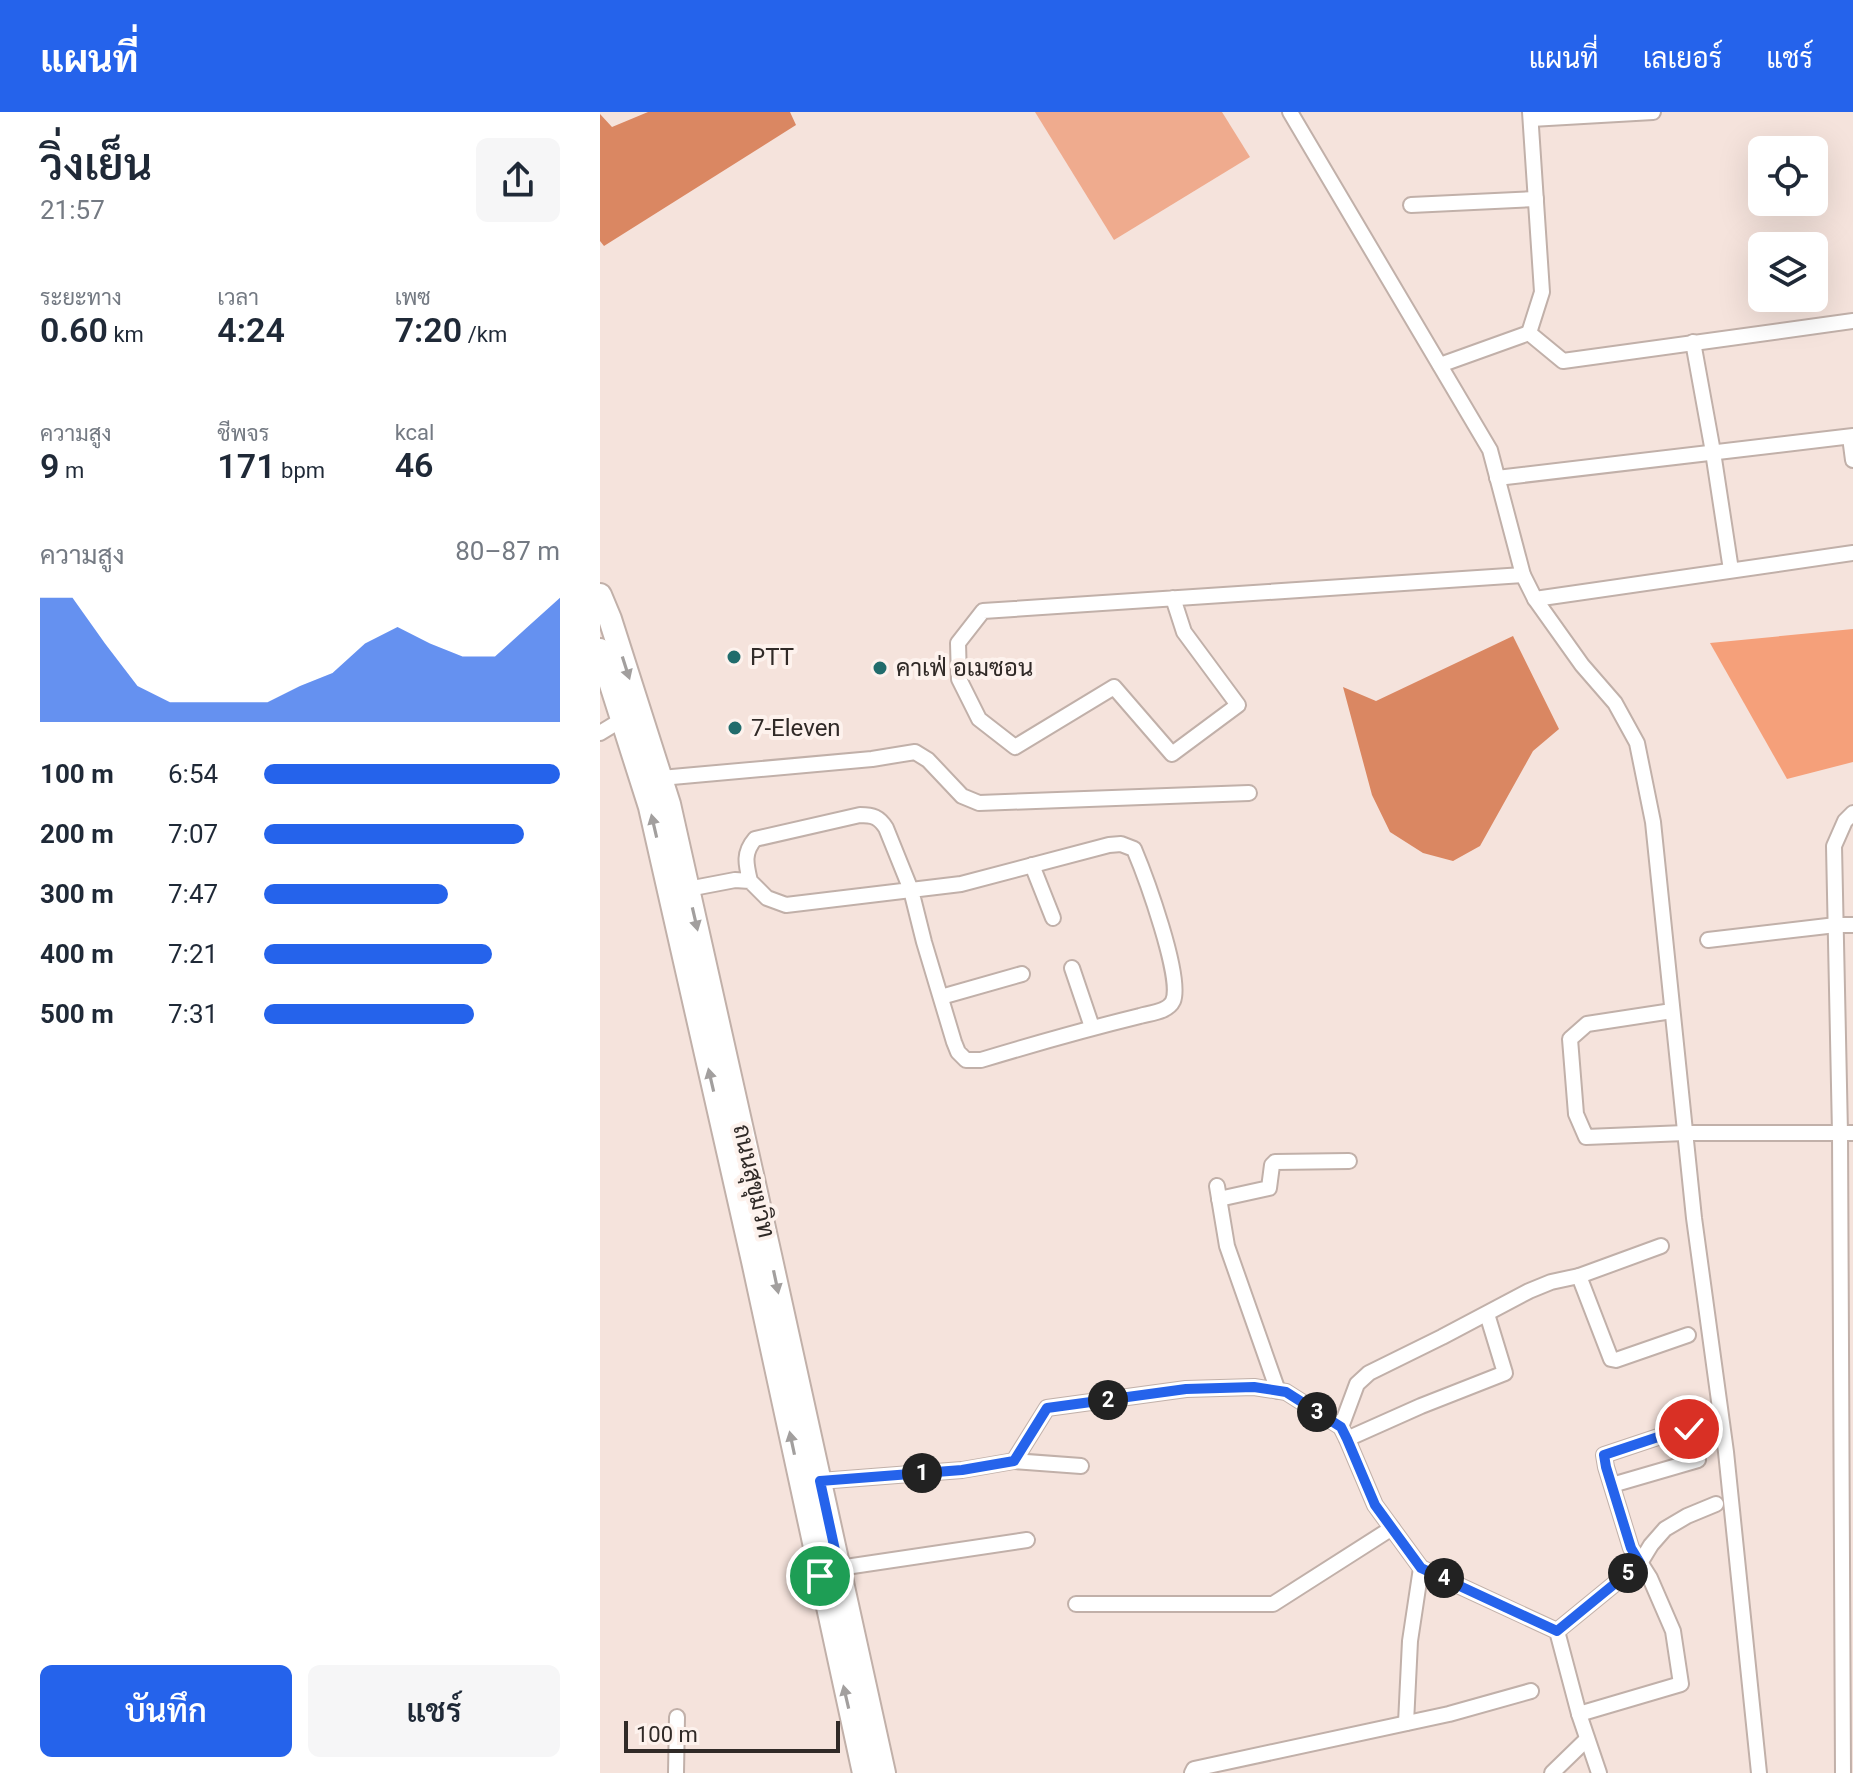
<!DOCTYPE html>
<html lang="th">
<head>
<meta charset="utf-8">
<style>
	:root { --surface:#fff; --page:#f6f6f7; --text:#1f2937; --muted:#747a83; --accent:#2563eb }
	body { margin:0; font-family:Roboto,Sarabun,sans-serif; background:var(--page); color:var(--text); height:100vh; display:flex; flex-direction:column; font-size:30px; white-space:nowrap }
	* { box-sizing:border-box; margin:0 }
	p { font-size:26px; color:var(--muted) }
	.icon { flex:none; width:44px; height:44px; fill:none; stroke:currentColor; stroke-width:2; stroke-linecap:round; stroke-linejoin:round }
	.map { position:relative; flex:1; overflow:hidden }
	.drawer { display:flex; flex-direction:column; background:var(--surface); width:600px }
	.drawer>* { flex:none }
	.fabs { position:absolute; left:1148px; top:24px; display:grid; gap:16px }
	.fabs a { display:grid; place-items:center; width:80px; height:80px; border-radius:12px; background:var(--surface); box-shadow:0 8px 32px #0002; font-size:40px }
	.scale { position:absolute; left:24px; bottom:20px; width:216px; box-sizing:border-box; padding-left:8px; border:4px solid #302a27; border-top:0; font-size:22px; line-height:28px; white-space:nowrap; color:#302a27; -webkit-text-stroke:6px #fdf2ed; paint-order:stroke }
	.pin { position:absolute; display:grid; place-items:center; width:68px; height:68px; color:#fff; margin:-34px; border:4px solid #fff; border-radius:50%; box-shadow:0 2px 8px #0007 }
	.km { position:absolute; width:40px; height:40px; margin:-20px; border-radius:50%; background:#222; color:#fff; font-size:22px; line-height:40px; text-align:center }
	.round { display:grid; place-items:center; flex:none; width:84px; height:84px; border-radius:12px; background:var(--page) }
	.head { display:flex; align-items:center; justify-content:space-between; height:136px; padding:0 40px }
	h1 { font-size:44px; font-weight:600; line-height:60px }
	.stats { display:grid; grid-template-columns:repeat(3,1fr); gap:12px; height:136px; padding:8px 40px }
	.stats div { display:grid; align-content:center }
	.stats b { font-size:34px; font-weight:600 }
	.stats small { font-size:22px; font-weight:400 }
	.stats p { font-size:22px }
	.chart { height:224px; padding:16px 40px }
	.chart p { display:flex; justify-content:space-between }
	.chart svg { width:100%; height:144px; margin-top:8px; fill:var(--accent); opacity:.7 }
	.button { display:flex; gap:16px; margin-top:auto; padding:16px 40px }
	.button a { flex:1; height:92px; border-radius:12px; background:var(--accent); color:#fff; font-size:32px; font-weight:600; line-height:92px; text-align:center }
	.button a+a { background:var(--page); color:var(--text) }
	ul { padding:0 40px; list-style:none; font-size:26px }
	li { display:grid; grid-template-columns:128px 96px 1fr; align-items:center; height:60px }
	li i { height:20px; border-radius:10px; background:var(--accent) }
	header { display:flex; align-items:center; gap:48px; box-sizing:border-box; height:112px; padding:0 40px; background:var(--accent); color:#fff }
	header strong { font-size:38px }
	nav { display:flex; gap:44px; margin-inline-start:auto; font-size:28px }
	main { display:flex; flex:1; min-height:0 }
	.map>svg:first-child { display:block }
</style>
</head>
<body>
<header>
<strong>แผนที่</strong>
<nav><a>แผนที่</a><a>เลเยอร์</a><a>แชร์</a></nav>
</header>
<main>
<section class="drawer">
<div class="head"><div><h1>วิ่งเย็น</h1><p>21:57</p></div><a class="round"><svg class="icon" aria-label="share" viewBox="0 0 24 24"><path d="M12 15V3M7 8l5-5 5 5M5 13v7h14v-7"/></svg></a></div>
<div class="stats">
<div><p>ระยะทาง</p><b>0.60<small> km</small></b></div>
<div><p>เวลา</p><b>4:24</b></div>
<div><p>เพซ</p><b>7:20<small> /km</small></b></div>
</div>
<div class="stats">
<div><p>ความสูง</p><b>9<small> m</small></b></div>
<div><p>ชีพจร</p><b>171<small> bpm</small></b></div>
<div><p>kcal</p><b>46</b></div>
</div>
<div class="chart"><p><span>ความสูง</span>80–87 m</p>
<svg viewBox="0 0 160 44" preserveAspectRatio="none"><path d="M0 44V6L10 6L20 20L30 33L40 38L50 38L60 38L70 38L80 33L90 29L100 20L110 15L120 20L130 24L140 24L150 15L160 6V44z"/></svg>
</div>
<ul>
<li><b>100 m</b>6:54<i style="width:100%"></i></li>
<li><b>200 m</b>7:07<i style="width:88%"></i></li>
<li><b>300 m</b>7:47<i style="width:62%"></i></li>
<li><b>400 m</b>7:21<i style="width:77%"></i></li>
<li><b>500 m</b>7:31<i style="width:71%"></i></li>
</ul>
<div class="button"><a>บันทึก</a><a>แชร์</a></div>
</section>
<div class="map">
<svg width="1253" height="1661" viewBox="0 0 1253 1661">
	<rect width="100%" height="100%" fill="#f5e3dc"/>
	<path fill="#efab8e" d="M435 0H622L650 45 514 128Z"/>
	<path fill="#f5a07a" d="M1253 517V650L1187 667 1110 531Z"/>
	<g fill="#da8762">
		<path d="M48 0H190L196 13 4 134 0 129V2L12 15Z"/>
		<path d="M913 524 959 617 933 639 880 734 853 749 823 741 790 720 772 683 743 575 776 589Z"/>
	</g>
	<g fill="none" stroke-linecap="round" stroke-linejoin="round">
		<g stroke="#c1b0a9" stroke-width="18">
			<g id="street">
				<path d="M690 0 890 338 923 463 935 487 982 553 1015 591 1037 631 1053 710 1094 1106 1126 1340 1159 1661"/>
				<path d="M931 7 1053 0"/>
				<path d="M811 93 936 87"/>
				<path d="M929 221 942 180 930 0"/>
				<path d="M1093 230 1113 340 1131 458"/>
				<path d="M840 253 929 221 963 249 1253 209"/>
				<path d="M1250 325 1253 348"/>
				<path d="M897 366 1253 324"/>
				<path d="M573 486 584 520 638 593 572 642 514 575 415 635 379 607 359 567 358 531 383 499 923 463"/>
				<path d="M935 487 1253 441"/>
				<path d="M0 621 23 607"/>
				<path d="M61 666 272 647 315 640 328 648 362 684 379 691 649 681"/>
				<path d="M432 753 453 806"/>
				<path d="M88 777 135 768 150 769 167 786 186 793 361 772 509 733 521 732 534 737C545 763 583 866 573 889 568 900 550 901 540 904 487 917 434 932 381 948H366L358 940 354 930 324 830 311 778 286 716C279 705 273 703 260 703L155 727C143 741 146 752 150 769"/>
				<path d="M1108 828 1236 813H1253"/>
				<path d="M472 856 492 915"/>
				<path d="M341 885 422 862"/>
				<path d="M1072 899 987 912 970 927 976 1002 986 1025 1085 1021H1253"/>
				<path d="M617 1074 627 1134 678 1279"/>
				<path d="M619 1087 669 1076 672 1053 675 1050 749 1049"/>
				<path d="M979 1164 1011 1247 1016 1248 1088 1223"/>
				<path d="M741 1315 757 1272 769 1261 842 1225 929 1179 951 1170 979 1164 1061 1134"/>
				<path d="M747 1327 821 1294 905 1261 887 1202"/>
				<path d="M414 1349 481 1354"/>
				<path d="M220 1369 362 1358 414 1349 447 1296 586 1277 654 1275 686 1280 741 1315 747 1327 775 1393 821 1456 810 1529 806 1611"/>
				<path d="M239 1456 427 1428"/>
				<path d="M821 1456 957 1519 979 1602 999 1661"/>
				<path d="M476 1492H673L792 1416"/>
				<path d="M957 1519 1040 1451 1051 1433 1065 1417 1087 1404 1116 1392"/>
				<path d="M979 1602 1081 1572 1073 1519 1050 1466 1031 1436 1006 1355 1004 1343 1085 1316 1089 1317 1098 1348 1012 1373"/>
				<path d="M76 1661 77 1605"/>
				<path d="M592 1661 594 1657 849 1602 931 1579"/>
				<path d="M952 1661 987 1627"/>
				<path d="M1243 1661 1240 1021 1234 734 1245 709 1253 701"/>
			</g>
		</g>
		<g stroke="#c1b0a9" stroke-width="26">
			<g id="primary">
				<path d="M0 483 10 507 69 692 170 1143 284 1661"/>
				<path d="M0 538 50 695 153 1149 264 1661"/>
			</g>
		</g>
		<use href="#street" stroke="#fff" stroke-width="14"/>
		<use href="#primary" stroke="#fff" stroke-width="22"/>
	</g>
	<defs><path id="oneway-solid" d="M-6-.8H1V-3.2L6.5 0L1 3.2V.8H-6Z" transform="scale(2)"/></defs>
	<g fill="#a29f9e">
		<use href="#oneway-solid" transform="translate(26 556) rotate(72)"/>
		<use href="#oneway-solid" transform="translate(54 714) rotate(-103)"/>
		<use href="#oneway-solid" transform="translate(95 807) rotate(77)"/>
		<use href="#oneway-solid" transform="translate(111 968) rotate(-103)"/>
		<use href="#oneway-solid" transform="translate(176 1170) rotate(78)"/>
		<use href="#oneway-solid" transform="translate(192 1331) rotate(-102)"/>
		<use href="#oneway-solid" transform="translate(246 1585) rotate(-103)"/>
	</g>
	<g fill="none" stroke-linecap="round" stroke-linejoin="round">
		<g stroke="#fff" stroke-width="16">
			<path id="route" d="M220 1464 219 1455 238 1452 220 1369 362 1358 414 1349 447 1296 586 1277 654 1275 686 1280 741 1315 747 1327 775 1393 821 1456 957 1519 1040 1451 1031 1436 1006 1355 1004 1343 1085 1316 1089 1317"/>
		</g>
		<use href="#route" stroke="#2563eb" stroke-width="10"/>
	</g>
	<g fill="#216c6c" stroke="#fdf2ed" stroke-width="3">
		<circle cx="134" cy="545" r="8"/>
		<circle cx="280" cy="556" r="8"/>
		<circle cx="135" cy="616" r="8"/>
	</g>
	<g text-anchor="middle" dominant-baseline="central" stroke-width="8" stroke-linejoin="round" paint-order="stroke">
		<g font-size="24" fill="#302a27" stroke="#fdf2ed" text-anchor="start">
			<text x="150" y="545">PTT</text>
			<text x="296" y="556">คาเฟ่ อเมซอน</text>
			<text x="151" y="616">7-Eleven</text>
		</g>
		<g font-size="24" fill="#302a27" stroke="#fdf2ed">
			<text transform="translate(154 1069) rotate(77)">ถนนสุขุมวิท</text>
		</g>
	</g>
</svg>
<div class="fabs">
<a><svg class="icon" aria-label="locate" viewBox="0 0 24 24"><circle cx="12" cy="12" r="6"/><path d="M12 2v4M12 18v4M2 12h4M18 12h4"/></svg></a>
<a><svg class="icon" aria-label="layers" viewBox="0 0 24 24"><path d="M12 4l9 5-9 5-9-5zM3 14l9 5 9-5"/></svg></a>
</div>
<div class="scale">100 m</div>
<div class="pin" style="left:220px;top:1464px;background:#1e9e55"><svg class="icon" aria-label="arrive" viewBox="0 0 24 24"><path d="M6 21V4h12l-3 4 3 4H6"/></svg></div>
<div class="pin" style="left:1089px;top:1317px;background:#d93025"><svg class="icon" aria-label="check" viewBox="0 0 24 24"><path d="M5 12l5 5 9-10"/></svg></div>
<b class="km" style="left:322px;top:1361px">1</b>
<b class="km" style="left:508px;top:1288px">2</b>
<b class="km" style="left:717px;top:1300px">3</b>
<b class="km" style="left:844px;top:1466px">4</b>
<b class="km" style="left:1028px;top:1461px">5</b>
</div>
</main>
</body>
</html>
